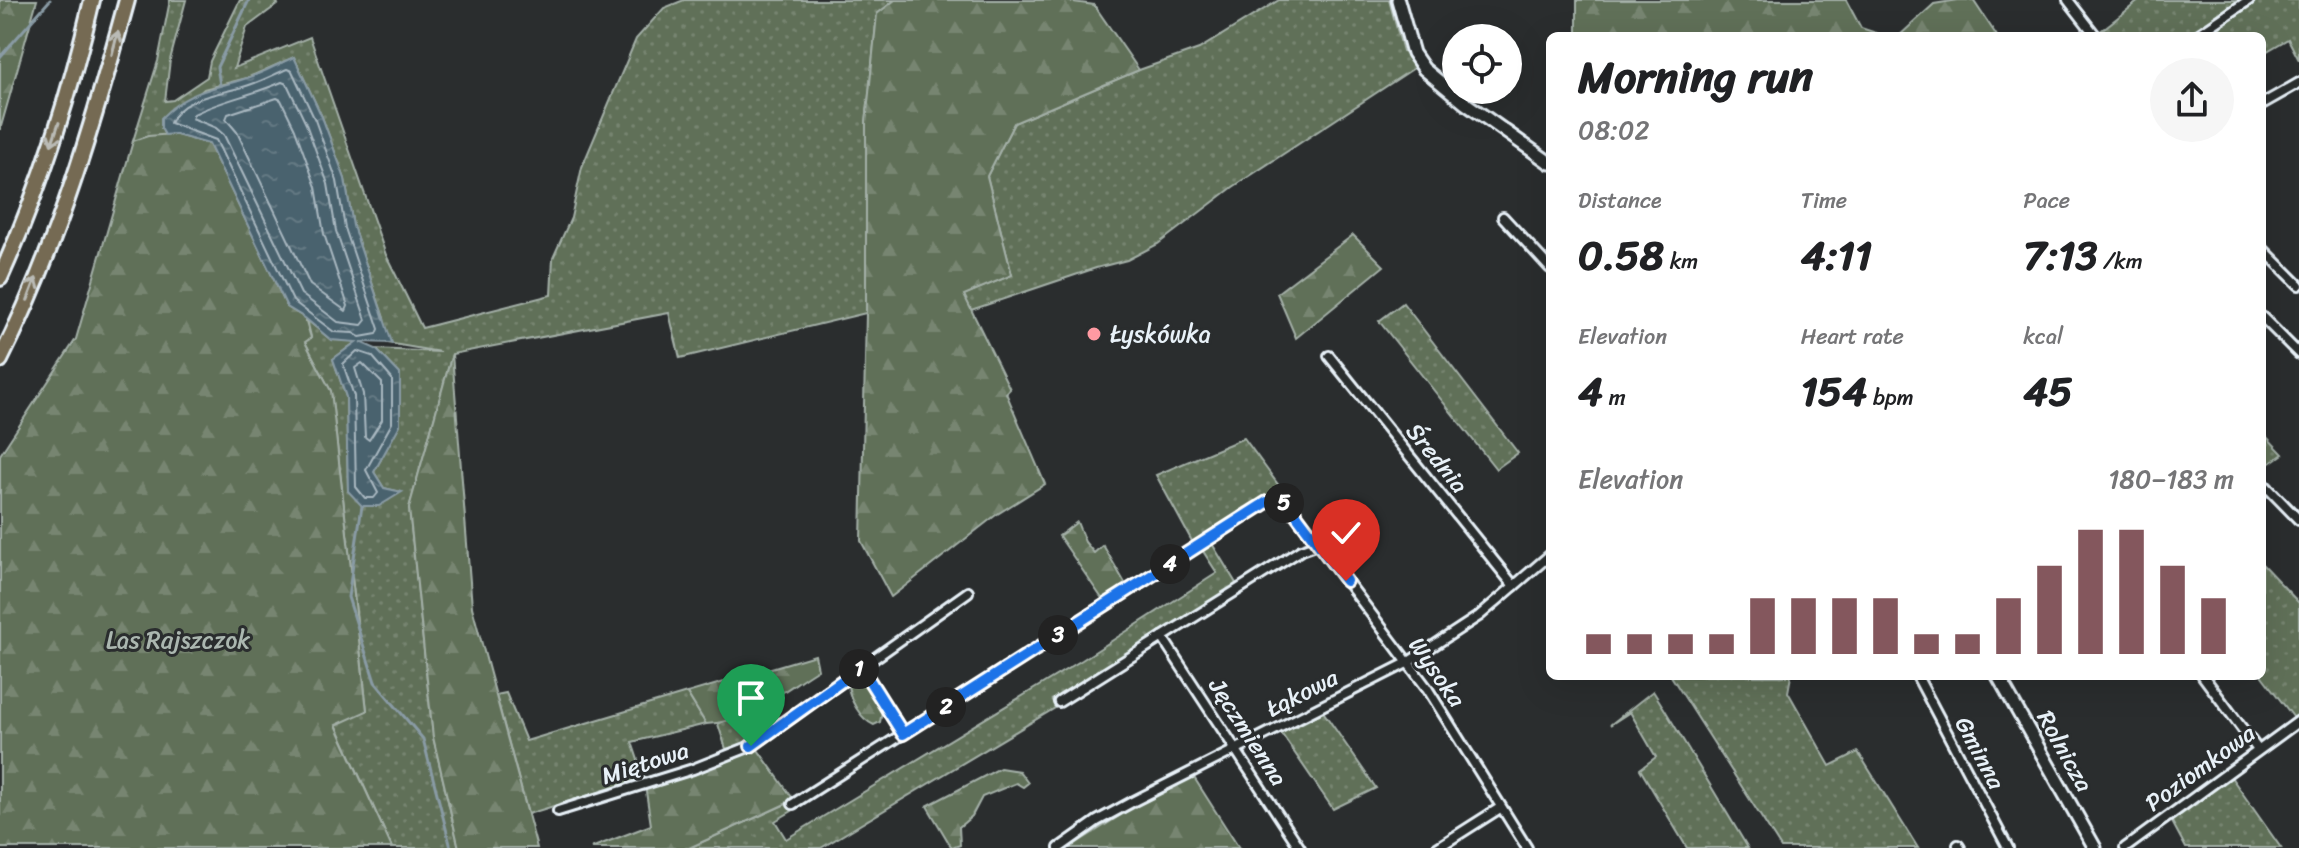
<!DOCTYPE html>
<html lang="en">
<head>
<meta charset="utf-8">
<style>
	:root { --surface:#fff; --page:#f6f6f6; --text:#202124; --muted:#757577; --accent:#84575d }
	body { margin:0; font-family:Sriracha,sans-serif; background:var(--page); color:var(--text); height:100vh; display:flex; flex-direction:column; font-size:30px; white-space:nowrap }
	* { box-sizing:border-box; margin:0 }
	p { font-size:26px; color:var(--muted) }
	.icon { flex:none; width:44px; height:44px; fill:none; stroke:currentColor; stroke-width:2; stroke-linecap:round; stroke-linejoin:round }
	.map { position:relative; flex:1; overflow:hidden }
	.details { position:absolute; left:1546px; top:32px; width:720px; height:648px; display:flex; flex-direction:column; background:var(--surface); border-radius:12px; box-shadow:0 8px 32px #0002 }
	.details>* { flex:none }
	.tools { position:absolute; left:1442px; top:24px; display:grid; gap:16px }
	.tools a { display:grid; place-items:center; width:80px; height:80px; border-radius:50%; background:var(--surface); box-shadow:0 8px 32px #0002; font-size:40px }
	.pin { position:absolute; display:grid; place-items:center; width:68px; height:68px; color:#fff; margin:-82px -34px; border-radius:50% 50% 50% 0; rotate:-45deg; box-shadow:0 0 8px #0007 }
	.pin .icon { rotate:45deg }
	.km { position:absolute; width:40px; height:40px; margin:-20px; border-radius:50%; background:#222; color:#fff; font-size:22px; line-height:40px; text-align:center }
	.round { display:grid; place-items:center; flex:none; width:84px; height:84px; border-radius:42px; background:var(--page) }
	.head { display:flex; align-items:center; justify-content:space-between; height:136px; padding:0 32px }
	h1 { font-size:44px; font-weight:700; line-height:60px }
	.figures { display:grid; grid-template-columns:repeat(3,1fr); gap:12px; height:136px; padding:8px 32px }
	.figures div { display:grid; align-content:center }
	.figures b { font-size:40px; font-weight:700 }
	.figures small { font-size:22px; font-weight:400 }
	.figures p { font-size:22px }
	.chart { height:224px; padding:16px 32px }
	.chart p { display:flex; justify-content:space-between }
	.chart svg { width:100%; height:144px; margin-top:8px; stroke:var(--accent); stroke-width:6 }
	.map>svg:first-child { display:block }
</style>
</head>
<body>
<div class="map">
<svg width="2299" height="848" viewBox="0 0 2299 848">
	<defs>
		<pattern id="grass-dots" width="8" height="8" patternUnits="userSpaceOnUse" patternTransform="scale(2)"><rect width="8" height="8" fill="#607058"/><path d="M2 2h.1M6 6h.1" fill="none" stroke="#778571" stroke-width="1.8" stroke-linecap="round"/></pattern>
		<pattern id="forest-firs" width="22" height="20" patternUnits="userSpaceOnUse" patternTransform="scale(2)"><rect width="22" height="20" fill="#607058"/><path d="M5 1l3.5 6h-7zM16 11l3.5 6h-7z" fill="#778571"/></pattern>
		<pattern id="water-ripples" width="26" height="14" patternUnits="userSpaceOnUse" patternTransform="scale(2)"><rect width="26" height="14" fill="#4a626e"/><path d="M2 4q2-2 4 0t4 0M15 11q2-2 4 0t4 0" fill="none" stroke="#647983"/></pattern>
	</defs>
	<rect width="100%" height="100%" fill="#2a2d2e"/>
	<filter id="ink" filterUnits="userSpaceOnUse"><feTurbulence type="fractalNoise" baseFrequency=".0125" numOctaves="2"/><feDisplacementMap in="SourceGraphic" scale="16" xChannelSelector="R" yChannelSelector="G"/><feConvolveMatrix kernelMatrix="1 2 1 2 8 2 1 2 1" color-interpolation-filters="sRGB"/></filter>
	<g filter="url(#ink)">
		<g fill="url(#grass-dots)" stroke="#a4b0a8" stroke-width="2">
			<path d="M170 0H186L170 60 165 101 173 100 207 77 210 61 240 0H275L278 4 247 27 234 68 310 37 386 255 422 328 551 295 553 258 571 218 582 167 636 39 664 8 684 0H895L877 14 866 123V313L680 358 669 313 452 354 409 508 433 737 459 848H392L336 724 367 710 331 391 305 342 311 337 307 320 331 340 357 341 333 359 346 397 348 491 401 492 384 488 374 472 400 424V374L376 349 440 352 387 343 384 318 353 226 345 179 322 117 294 57 247 78 204 89 161 128 165 135 133 141 158 61Z"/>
			<path d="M1279 0H1389L1403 51 1417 66 1233 187 1158 244 1127 260 1096 268 971 310 963 295 1012 275 987 176 1014 123 1139 70 1199 49Z"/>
			<path d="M2140 0H2243L2188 36H2100L2098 33Z"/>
			<path d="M2258 0H2299V60L2288 39 2262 54V36H2204Z"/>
			<path d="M1403 303 1518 453 1496 469 1379 321Z"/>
			<path d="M2262 432 2283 454 2262 469Z"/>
			<path d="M1244 438 1282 490 1193 543 1156 475Z"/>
			<path d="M1211 542 1237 585 1052 700 1055 708 821 848H689L786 804 792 811 775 821 786 839 1082 660 1217 573 1201 548Z"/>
			<path d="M2262 564 2299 603V715L2294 718 2262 676Z"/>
			<path d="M1671 676H1791L1788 692 1830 766 1858 752 1918 848H1781Z"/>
			<path d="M1653 691 1665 710 1748 848H1687L1640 769 1656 757 1630 712 1610 725Z"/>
			<path d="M506 693 526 741 687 693 706 724 632 742 644 778 528 814 496 695Z"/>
			<path d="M764 702 773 726 744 744 726 749 718 724Z"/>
			<path d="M1322 710 1376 788 1333 809 1281 733Z"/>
			<path d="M2231 777 2281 848H2186L2171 820Z"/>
		</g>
		<g fill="url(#forest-firs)" stroke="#a4b0a8" stroke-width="2">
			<path d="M0 0H37L0 130Z"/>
			<path d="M895 0H1060L1094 5 1139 70 1014 123 987 176 1012 275 964 295 1010 389 1006 393 1045 484 996 515 891 597 861 541 866 313V123L877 14Z"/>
			<path d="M1577 0H1846L1861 28 1885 36H1577Z"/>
			<path d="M1958 0H1973L1997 36H1899L1934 4Z"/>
			<path d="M173 134 209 144 287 307 305 318 311 338 305 342 331 391 367 711 336 725 392 848H0V455L76 339 133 141 148 136Z"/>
			<path d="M1353 235 1384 266 1296 338 1277 293Z"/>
			<path d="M452 354 472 607 537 848H459L433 737 409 508Z"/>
			<path d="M1077 522 1085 542 1094 553 1103 545 1126 585 1103 600 1059 536Z"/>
			<path d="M815 655 818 669C785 689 746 723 706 724L687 693Z"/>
			<path d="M859 678 883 707 880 722 874 725C860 719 850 700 848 686Z"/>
			<path d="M756 747 794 800 689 848H591L651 825 644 778Z"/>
			<path d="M1000 768 1019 771 1028 783 1023 787 1016 783 982 797 972 816 959 827 960 845 952 848 927 806Z"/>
			<path d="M1193 776 1239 848H1069L1132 808Z"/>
		</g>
		<path fill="url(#water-ripples)" stroke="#899ba5" stroke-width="2" d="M294 57 322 117 345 179 353 226 392 343 360 342 376 349 400 374V425L374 472 384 488 402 492 379 506H362L348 491 346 397 333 359 356 342 331 340 305 318 287 307 209 144 173 134 165 135 161 128V118C188 90 211 90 247 78 263 73 278 64 294 57Z"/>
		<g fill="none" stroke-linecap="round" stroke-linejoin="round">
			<g stroke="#a9b8c1" stroke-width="2">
				<path d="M287 69 292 71 315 120 337 181 345 228 379 329 377 334 360 337 353 333 334 332 293 301 216 140 170 123C182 94 227 94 252 84 264 80 275 74 287 69Z"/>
				<path d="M282 82 287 84 306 124 328 184 336 231 366 320 362 325 338 322 301 294 224 135 216 128 192 118 194 114C222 100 253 95 282 82Z"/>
				<path d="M277 98 281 100 295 129 316 187 324 234 348 306 346 311 310 285 237 132 226 119 228 114Z"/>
				<path d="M357 351 372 356 392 379V423L366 470 378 493 374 498H365L356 487 354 396 343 364Z"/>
				<path d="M362 363 382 383V420L369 440 365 437 363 394 355 368Z"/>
			</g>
			<g stroke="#899ba5" stroke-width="3">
				<path d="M0 57 50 0"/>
				<path d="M220 85 217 67 249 0"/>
				<path d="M362 506 348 597 375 682 423 739 451 848"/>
			</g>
			<g stroke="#e8f1f8" stroke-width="14">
				<g id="street">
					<path d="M2068 0 2096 36"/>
					<path d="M2196 36 2249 0"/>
					<path d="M2262 104 2299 83"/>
					<path d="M1503 217 1550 268"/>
					<path d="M2262 248 2299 285"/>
					<path d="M2262 317 2299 354"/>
					<path d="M1329 356 1514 586"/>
					<path d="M2262 482 2299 520"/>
					<path d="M1162 637 1300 848"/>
					<path d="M861 667 903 734"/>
					<path d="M1917 676 2008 848"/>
					<path d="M2203 676 2258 750"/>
					<path d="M1059 702 1301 550 1318 544"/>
					<path d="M793 804 1267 502 1279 501 1290 506 1427 688 1527 848"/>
					<path d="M558 811 693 769 751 746 968 592"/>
					<path d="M1958 845 1960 848"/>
					<path d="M1059 848 1097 821 1132 802 1407 663 1479 616 1550 555"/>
					<path d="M1437 848 1500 808"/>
					<path d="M2125 848 2299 721"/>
				</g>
			</g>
			<g stroke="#e8f1f8" stroke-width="17">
				<g id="secondary">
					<path d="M1398 0 1413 53 1424 69 1465 103 1550 163"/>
					<path d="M1998 676 2095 848"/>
				</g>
			</g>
			<g stroke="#e8f1f8" stroke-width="20">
				<g id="highway">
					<path d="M0 278C40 189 70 95 92 0"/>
					<path d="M0 360C57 248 94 121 127 0"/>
				</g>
			</g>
			<use href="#street" stroke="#2a2d2e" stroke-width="8"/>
			<use href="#secondary" stroke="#2a2d2e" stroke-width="11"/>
			<use href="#highway" stroke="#746b52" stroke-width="14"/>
		</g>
		<defs><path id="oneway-shaft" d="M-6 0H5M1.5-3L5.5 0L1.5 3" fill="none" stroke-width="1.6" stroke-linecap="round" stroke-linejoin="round" transform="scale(2)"/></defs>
		<g stroke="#babbb6">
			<use href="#oneway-shaft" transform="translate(115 43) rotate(-75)"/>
			<use href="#oneway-shaft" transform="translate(55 134) rotate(109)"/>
			<use href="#oneway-shaft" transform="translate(32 289) rotate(-69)"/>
		</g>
	</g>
	<g fill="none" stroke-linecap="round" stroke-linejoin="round" filter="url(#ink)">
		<g stroke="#fff" stroke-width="16">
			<path id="route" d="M751 746 861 667 903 734 1267 502 1279 501 1290 506 1346 581"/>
		</g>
		<use href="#route" stroke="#1a73e8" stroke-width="10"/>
	</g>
	<circle fill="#ff9aa2" stroke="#2a2d2e" stroke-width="3" cx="1094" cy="334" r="8"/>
	<g text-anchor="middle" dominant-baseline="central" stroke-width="6" stroke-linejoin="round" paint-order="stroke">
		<g font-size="24" fill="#e8f1f8" stroke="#2a2d2e" text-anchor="start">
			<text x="1110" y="334">Łyskówka</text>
		</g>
		<g font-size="24" fill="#e8f1f8" stroke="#2a2d2e">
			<text transform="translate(1437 458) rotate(51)">Średnia</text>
			<text transform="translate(1437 672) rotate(55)">Wysoka</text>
			<text transform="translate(1302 693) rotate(-27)">Łąkowa</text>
			<text transform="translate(1248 732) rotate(57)">Jęczmienna</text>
			<text transform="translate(2065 751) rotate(61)">Rolnicza</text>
			<text transform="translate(1980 753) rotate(62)">Gminna</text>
			<text transform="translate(645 763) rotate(-18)">Miętowa</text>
			<text transform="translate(2200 768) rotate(-36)">Poziomkowa</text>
		</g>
		<g font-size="24" fill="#abb7b0" stroke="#2a2d2e">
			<text x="178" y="640">Las Rajszczok</text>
		</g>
	</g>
</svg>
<div class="tools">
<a><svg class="icon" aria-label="locate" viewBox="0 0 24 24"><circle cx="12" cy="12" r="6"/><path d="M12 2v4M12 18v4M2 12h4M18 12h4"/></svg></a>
</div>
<div class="pin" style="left:751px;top:746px;background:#1e9e55"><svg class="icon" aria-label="arrive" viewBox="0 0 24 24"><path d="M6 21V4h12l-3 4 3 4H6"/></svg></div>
<div class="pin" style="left:1346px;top:581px;background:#d93025"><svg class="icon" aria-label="check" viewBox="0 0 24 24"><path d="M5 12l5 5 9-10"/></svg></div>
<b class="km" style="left:859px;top:669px">1</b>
<b class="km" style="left:946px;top:707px">2</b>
<b class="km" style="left:1058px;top:635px">3</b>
<b class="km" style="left:1170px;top:564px">4</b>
<b class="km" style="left:1284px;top:503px">5</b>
<section class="details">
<div class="head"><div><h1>Morning run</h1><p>08:02</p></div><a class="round"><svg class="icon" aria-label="share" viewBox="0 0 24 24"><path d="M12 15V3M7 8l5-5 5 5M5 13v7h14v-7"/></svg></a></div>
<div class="figures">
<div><p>Distance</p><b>0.58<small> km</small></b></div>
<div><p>Time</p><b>4:11</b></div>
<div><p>Pace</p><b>7:13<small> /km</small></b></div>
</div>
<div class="figures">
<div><p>Elevation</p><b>4<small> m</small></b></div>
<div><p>Heart rate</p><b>154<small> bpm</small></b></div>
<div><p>kcal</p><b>45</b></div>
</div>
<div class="chart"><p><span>Elevation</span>180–183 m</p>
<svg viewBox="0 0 160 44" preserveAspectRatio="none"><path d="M5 44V38M15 44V38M25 44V38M35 44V38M45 44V27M55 44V27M65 44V27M75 44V27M85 44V38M95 44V38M105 44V27M115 44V17M125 44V6M135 44V6M145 44V17M155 44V27"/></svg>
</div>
</section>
</div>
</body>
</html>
